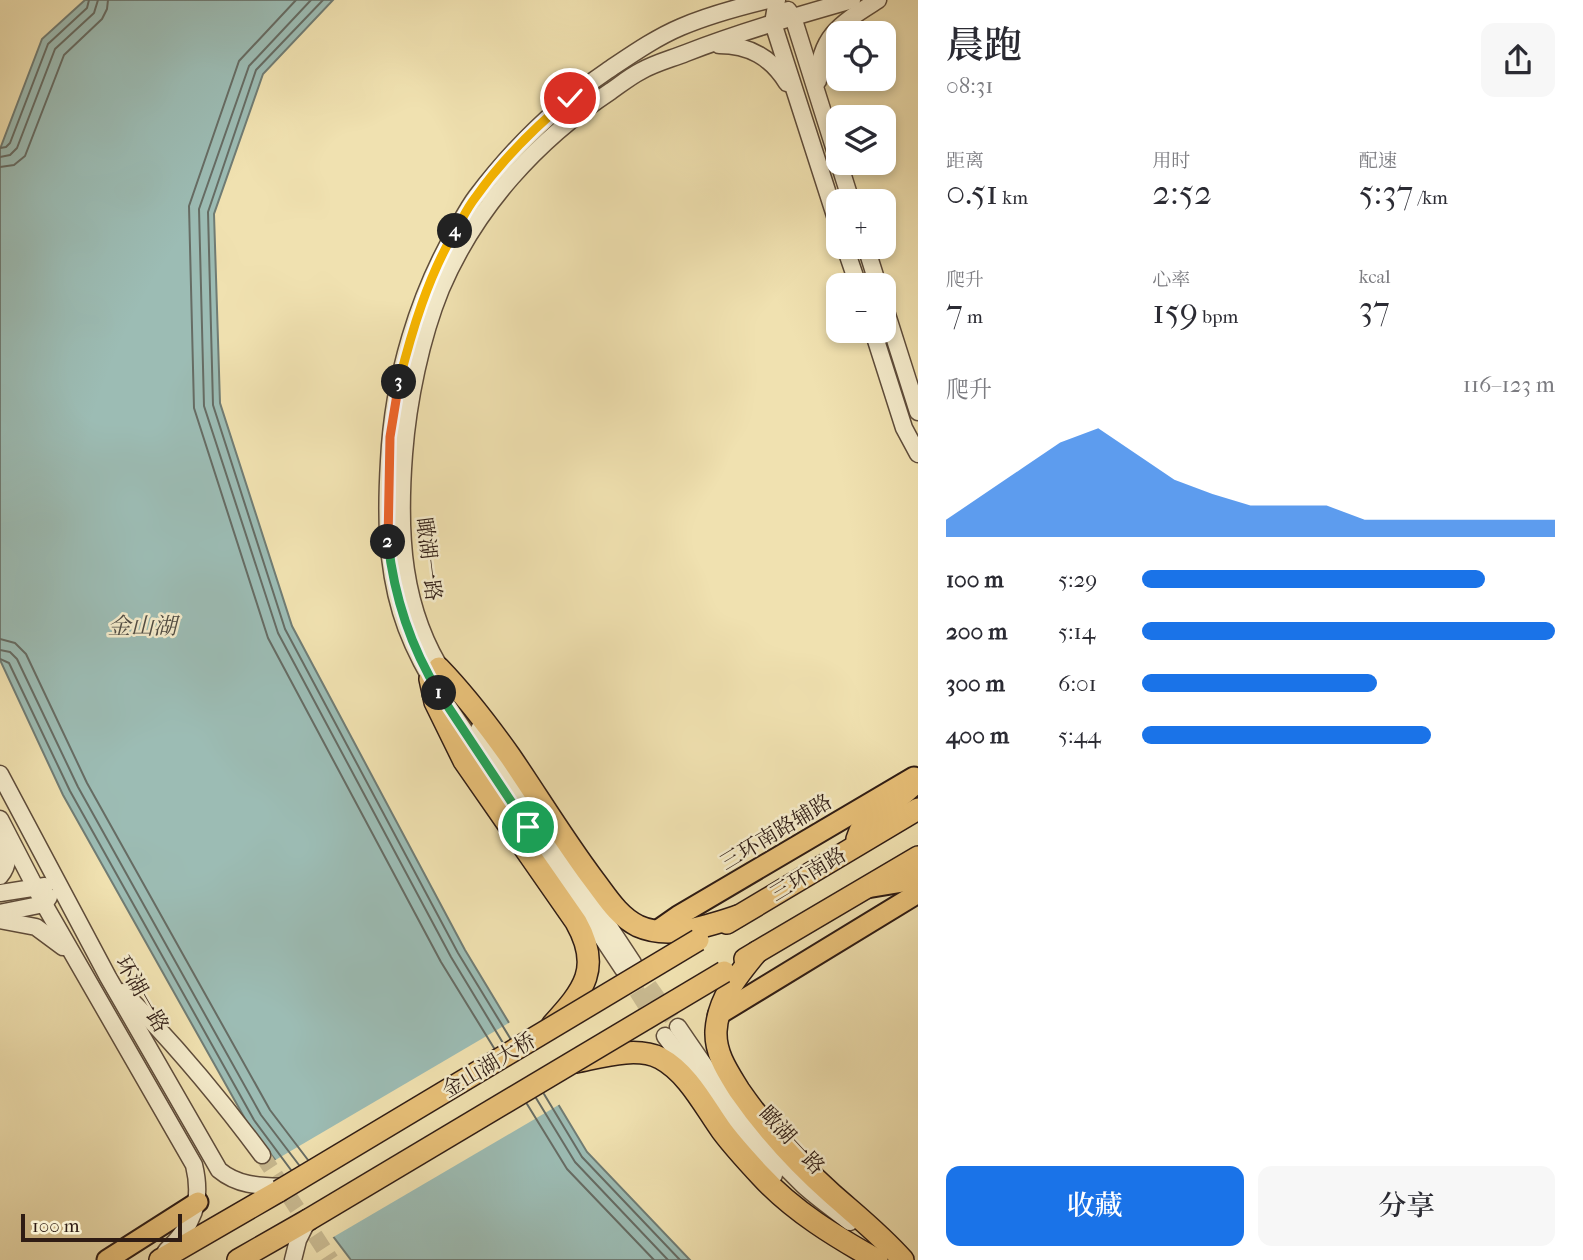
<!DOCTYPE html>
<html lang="zh">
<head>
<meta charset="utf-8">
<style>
	:root { --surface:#fff; --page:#f7f7f7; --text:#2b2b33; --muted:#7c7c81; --accent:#1a73e8 }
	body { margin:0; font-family:"IM FELL French Canon","Noto Serif SC",serif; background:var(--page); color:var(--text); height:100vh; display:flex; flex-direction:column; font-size:26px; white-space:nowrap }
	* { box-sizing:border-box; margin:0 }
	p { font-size:23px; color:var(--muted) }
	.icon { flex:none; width:38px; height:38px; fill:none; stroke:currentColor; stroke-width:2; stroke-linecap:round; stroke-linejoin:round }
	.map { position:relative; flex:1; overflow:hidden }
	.side { display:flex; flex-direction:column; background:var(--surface); width:665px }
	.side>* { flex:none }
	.tools { position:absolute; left:826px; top:21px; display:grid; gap:14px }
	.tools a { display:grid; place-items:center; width:70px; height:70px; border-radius:14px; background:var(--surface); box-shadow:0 4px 10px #0003; font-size:35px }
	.scale { position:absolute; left:21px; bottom:18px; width:161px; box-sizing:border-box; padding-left:7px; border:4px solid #2f1c14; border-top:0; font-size:19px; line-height:24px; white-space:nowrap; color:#2f1c14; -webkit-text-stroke:5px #f5eccc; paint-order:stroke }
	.pin { position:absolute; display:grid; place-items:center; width:60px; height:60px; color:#fff; margin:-30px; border:4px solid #fff; border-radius:50%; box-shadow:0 2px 7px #0007 }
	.km { position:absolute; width:35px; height:35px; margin:-18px; border-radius:50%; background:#222; color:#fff; font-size:19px; line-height:35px; text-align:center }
	.round { display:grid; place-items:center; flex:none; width:74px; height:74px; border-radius:14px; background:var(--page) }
	.summary { display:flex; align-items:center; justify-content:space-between; height:119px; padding:0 28px }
	h1 { font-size:38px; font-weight:600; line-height:52px }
	.figures { display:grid; grid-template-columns:repeat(3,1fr); gap:10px; height:119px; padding:7px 28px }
	.figures div { display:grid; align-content:center }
	.figures b { font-size:35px; font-weight:600 }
	.figures small { font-size:19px; font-weight:400 }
	.figures p { font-size:19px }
	.chart { height:196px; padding:14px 28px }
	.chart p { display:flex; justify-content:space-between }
	.chart svg { width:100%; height:126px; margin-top:7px; fill:var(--accent); opacity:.7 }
	.primary-button { display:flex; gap:14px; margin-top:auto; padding:14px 28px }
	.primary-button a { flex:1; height:80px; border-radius:14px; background:var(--accent); color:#fff; font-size:28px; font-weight:600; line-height:80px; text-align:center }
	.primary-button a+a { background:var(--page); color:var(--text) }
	ul { padding:0 28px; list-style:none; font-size:23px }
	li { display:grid; grid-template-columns:112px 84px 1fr; align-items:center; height:52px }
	li i { height:18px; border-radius:9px; background:var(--accent) }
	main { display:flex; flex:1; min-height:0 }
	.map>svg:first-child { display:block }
</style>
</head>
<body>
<main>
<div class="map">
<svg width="918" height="1260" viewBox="0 0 918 1260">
	<rect width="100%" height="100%" fill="#f0e1b0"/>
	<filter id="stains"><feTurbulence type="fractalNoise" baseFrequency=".00286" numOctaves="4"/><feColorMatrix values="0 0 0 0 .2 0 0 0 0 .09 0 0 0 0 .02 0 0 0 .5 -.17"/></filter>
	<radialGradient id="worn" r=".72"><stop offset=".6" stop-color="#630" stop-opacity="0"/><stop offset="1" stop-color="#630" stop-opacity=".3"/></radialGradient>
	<path fill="#9cbcb4" stroke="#707c74" stroke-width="2" d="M85 0H333L263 74 214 214 220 403 292 626 465 950 587 1152 690 1260H351L248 1124 63 795 0 660V149L42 39Z"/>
	<path fill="#f0e1b0" d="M512 1021 562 1103 330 1239 272 1162Z"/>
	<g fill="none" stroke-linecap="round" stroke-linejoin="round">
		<g stroke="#666c64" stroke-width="2">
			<path d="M296 0 239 61 189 206 194 408 268 638 441 962 494 1048"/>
			<path d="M311 0 249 66 199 209 204 406 278 633 451 957 503 1043"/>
			<path d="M323 0 256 70 208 212 213 405 285 629 458 953 510 1038"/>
			<path d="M0 148 6 147 10 143 48 44 87 8 89 0"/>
			<path d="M0 157 10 155 17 148 55 49 94 13 98 0"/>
			<path d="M0 167 14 165 25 156 64 55 102 19 107 9 108 0"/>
			<path d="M0 639 15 643 26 654 87 783 270 1110 308 1160"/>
			<path d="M0 650 10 652 17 659 78 787 261 1115 299 1165"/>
			<path d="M0 659 9 663 70 791 254 1120 291 1170"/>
			<path d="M544 1094 582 1157 680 1260"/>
			<path d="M536 1098 575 1162 668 1260"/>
			<path d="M527 1104 567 1169 654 1260"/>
		</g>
		<g stroke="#c9ba91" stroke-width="16" stroke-dasharray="16 8" stroke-linecap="butt">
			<path d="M635 966 678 1027"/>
			<path d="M624 971 665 1036"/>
			<path d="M262 1155 331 1260"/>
		</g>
		<g stroke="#5f4d3b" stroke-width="19">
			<g id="tertiary">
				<path d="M777 0 773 23 838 225"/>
				<path d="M788 10 793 17 838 160"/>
				<path d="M719 45C749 45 771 57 787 83"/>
				<path d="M818 81C819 35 842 23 878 0"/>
				<path d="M839 163 851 201"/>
				<path d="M845 247 858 285"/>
				<path d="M866 247 878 285"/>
				<path d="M884 305 918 412"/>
				<path d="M873 331 904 428 918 454"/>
				<path d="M446 677C401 609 398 533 404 454 408 401 421 338 441 289 476 207 537 140 611 91 621 84 631 76 641 71 655 63 671 59 686 53 740 32 796 16 852 0"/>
				<path d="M479 729 633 963"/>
				<path d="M0 774 108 977 219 1170C238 1186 260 1186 285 1187"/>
				<path d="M0 819 44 904 194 1165C203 1202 193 1226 166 1251"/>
				<path d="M0 876C10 865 8 851 5 837"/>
				<path d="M0 893 45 886"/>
				<path d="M0 913 44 904 49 897"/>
				<path d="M0 920 36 927 63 947"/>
				<path d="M623 969C578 901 533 833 488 765 455 716 418 669 401 612 386 562 386 512 389 461 393 378 418 294 460 223 465 214 470 205 476 197 513 148 557 105 607 71 631 55 655 38 681 27 709 15 739 7 768 0"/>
				<path d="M123 992C174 1043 219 1097 262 1155"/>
				<path d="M678 1027C716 1083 754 1138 803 1185 817 1198 834 1210 850 1222"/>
				<path d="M665 1036 729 1122 774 1175"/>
				<path d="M293 1260 298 1240 308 1220"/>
			</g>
		</g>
		<g stroke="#2f1c14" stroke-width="23">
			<g id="primary">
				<path d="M867 888 903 882 918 876"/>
				<path d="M658 930 678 916 914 777"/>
				<path d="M718 1015 918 893"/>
				<path d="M107 1260 198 1202"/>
			</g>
		</g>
		<g stroke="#2f1c14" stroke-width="24">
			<g id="trunk">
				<path d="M439 668C465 695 488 725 510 756 538 797 564 840 594 880 607 897 618 916 638 926 669 940 708 926 738 916"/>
				<path d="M430 679 435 702 464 761 576 922C602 968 584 990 552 1025"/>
				<path d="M857 839 860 831 918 781"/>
				<path d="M727 923 918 809"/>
				<path d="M757 952C737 976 718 999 716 1031 715 1054 728 1072 739 1090 766 1129 797 1163 832 1194 857 1216 881 1235 903 1260"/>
				<path d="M745 959 918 857"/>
				<path d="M576 1062C601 1057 636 1046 660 1058 688 1073 704 1106 722 1131 734 1147 747 1161 761 1176 793 1211 836 1237 877 1260"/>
				<path d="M160 1260 279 1191"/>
				<path d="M238 1260 308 1220"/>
			</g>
		</g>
		<use href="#tertiary" stroke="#f5eccc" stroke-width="16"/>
		<use href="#primary" stroke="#e8c078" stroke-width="19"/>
		<use href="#trunk" stroke="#e8c078" stroke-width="21"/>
		<g stroke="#2f1c14" stroke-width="24" stroke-linecap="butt">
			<g id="trunk-bridge">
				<path d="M279 1191 698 940"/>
				<path d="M308 1220 724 972"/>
			</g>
		</g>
		<use href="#trunk-bridge" stroke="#e8c078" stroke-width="21"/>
	</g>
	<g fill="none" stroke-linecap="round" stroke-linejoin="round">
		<g stroke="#fff" stroke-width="14">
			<path id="split-1" d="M439 693 528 827"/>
		</g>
		<g stroke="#fff" stroke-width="14">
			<path id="split-2" d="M388 542C394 596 410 646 439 693"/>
		</g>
		<g stroke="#fff" stroke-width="14">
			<path id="split-3" d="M388 542 390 437 399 382"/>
		</g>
		<g stroke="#fff" stroke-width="14">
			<path id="split-4" d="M399 382C412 330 428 277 455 231"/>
		</g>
		<g stroke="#fff" stroke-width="14">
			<path id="split-5" d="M455 231C462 220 467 208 475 198 501 161 535 127 570 98"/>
		</g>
		<use href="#split-1" stroke="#22a559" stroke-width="9"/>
		<use href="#split-2" stroke="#22a559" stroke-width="9"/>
		<use href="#split-3" stroke="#f0652b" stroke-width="9"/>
		<use href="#split-4" stroke="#f5b400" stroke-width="9"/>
		<use href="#split-5" stroke="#f5b400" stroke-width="9"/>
	</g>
	<g text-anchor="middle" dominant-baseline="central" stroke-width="5" stroke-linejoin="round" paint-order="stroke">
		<g font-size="21" fill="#2f1c14" stroke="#f5eccc">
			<text transform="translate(429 559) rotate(83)">瞰湖一路</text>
			<text transform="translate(776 832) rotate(-31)">三环南路辅路</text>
			<text transform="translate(808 874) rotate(-31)">三环南路</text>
			<text transform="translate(142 994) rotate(60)">环湖一路</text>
			<text transform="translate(489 1065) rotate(-31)">金山湖大桥</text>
			<text transform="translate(792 1140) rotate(47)">瞰湖一路</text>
		</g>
		<g font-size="23" font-style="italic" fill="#504c44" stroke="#f5eccc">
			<text x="142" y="626">金山湖</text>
		</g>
	</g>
	<rect width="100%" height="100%" filter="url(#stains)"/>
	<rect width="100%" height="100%" fill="url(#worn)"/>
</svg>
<div class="tools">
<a><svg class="icon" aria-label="locate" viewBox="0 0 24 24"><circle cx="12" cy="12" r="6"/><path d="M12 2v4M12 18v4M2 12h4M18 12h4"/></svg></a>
<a><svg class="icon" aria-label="layers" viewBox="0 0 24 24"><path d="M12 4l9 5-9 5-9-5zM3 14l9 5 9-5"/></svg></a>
<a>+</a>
<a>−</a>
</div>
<div class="scale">100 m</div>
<div class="pin" style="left:528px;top:827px;background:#1e9e55"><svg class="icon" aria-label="arrive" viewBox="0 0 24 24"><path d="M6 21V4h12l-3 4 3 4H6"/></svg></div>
<div class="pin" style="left:570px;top:98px;background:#d93025"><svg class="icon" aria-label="check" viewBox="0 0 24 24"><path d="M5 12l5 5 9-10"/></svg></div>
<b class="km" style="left:439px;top:693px">1</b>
<b class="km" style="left:388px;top:542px">2</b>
<b class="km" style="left:399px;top:382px">3</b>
<b class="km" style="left:455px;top:231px">4</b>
</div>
<section class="side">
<div class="summary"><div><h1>晨跑</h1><p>08:31</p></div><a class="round"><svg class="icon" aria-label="share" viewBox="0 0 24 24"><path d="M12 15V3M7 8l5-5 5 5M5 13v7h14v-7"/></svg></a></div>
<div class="figures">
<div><p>距离</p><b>0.51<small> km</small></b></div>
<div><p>用时</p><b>2:52</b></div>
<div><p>配速</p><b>5:37<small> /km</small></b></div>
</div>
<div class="figures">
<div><p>爬升</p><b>7<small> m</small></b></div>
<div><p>心率</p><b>159<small> bpm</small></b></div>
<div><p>kcal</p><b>37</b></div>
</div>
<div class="chart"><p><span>爬升</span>116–123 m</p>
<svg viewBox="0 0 160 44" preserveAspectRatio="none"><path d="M0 44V38L10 29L20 20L30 11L40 6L50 15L60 24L70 29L80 33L90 33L100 33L110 38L120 38L130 38L140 38L150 38L160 38V44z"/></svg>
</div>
<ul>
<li><b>100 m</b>5:29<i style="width:83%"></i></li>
<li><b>200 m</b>5:14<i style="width:100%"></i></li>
<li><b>300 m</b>6:01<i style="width:57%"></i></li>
<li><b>400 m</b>5:44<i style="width:70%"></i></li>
</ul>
<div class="primary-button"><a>收藏</a><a>分享</a></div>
</section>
</main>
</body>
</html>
